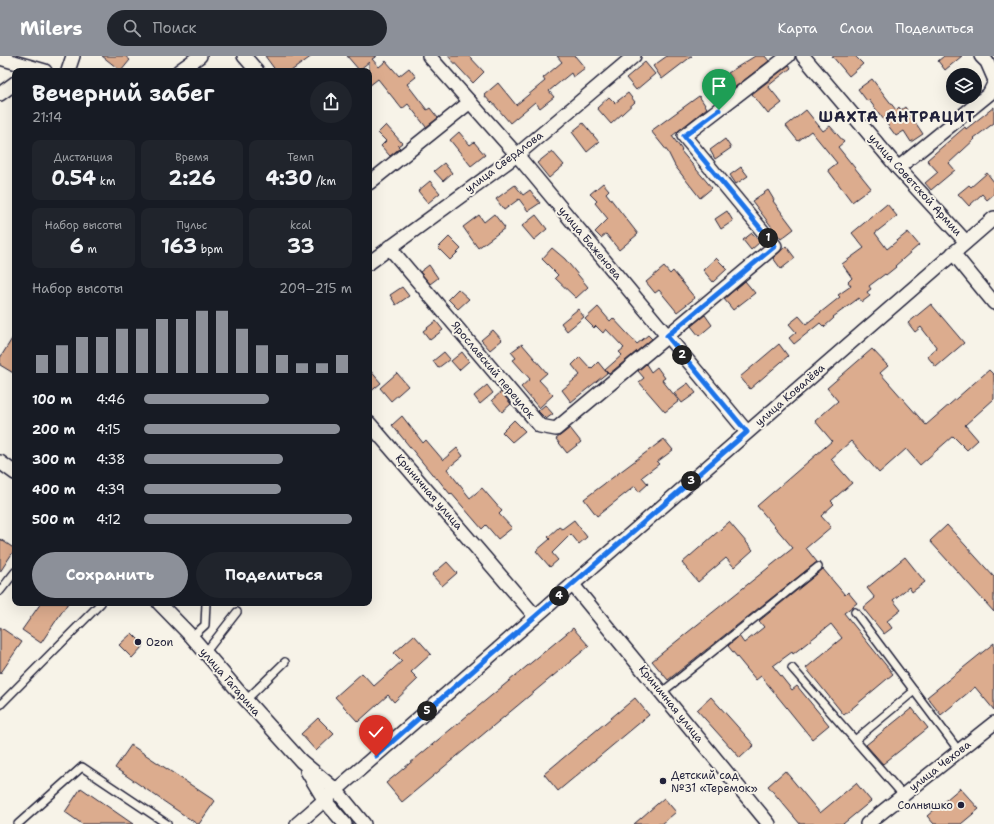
<!DOCTYPE html>
<html lang="ru">
<head>
<meta charset="utf-8">
<style>
	:root { --surface:#171b24; --page:#20242c; --text:#f1f3f6; --muted:#9ea1a6; --accent:#8c9099 }
	body { margin:0; font-family:"Shantell Sans",sans-serif; background:var(--page); color:var(--text); height:100vh; display:flex; flex-direction:column; font-size:15px; white-space:nowrap }
	* { box-sizing:border-box; margin:0 }
	p { font-size:13px; color:var(--muted) }
	.icon { flex:none; width:22px; height:22px; fill:none; stroke:currentColor; stroke-width:2; stroke-linecap:round; stroke-linejoin:round }
	.map { position:relative; flex:1; overflow:hidden }
	.side { position:absolute; left:12px; top:12px; width:360px; height:538px; display:flex; flex-direction:column; background:var(--surface); border-radius:8px; box-shadow:0 4px 16px #0002 }
	.side>* { flex:none }
	.fabs { position:absolute; left:946px; top:12px; display:grid; gap:8px }
	.fabs a { display:grid; place-items:center; width:36px; height:36px; border-radius:50%; background:var(--surface); box-shadow:0 4px 16px #0002; font-size:20px }
	.pin { position:absolute; display:grid; place-items:center; width:34px; height:34px; color:#fff; margin:-41px -17px; border-radius:50% 50% 50% 0; rotate:-45deg; box-shadow:0 0 4px #0007 }
	.pin .icon { rotate:45deg }
	.km { position:absolute; width:20px; height:20px; margin:-10px; border-radius:50%; background:#222; color:#fff; font-size:11px; line-height:20px; text-align:center }
	.round { display:grid; place-items:center; flex:none; width:42px; height:42px; border-radius:21px; background:var(--page) }
	.overview { display:flex; align-items:center; justify-content:space-between; height:68px; padding:0 20px }
	h1 { font-size:22px; font-weight:700; line-height:30px }
	.metrics { display:grid; grid-template-columns:repeat(3,1fr); gap:6px; height:68px; padding:4px 20px }
	.metrics div { display:grid; align-content:center; border-radius:8px; background:var(--page); text-align:center }
	.metrics b { font-size:20px; font-weight:700 }
	.metrics small { font-size:11px; font-weight:400 }
	.metrics p { font-size:11px }
	.chart { height:112px; padding:8px 20px }
	.chart p { display:flex; justify-content:space-between }
	.chart svg { width:100%; height:72px; margin-top:4px; stroke:var(--accent); stroke-width:6 }
	.action { display:flex; gap:8px; margin-top:auto; padding:8px 20px }
	.action a { flex:1; height:46px; border-radius:24px; background:var(--accent); color:#fff; font-size:16px; font-weight:700; line-height:46px; text-align:center }
	.action a+a { background:var(--page); color:var(--text) }
	ul { padding:0 20px; list-style:none; font-size:13px }
	li { display:grid; grid-template-columns:64px 48px 1fr; align-items:center; height:30px }
	li i { height:10px; border-radius:5px; background:var(--accent) }
	header { display:flex; align-items:center; gap:24px; box-sizing:border-box; height:56px; padding:0 20px; background:var(--accent); color:#fff }
	header strong { font-size:19px }
	nav { display:flex; gap:22px; margin-inline-start:auto; font-size:14px }
	.search { width:280px; height:36px; background:var(--page); display:flex; align-items:center; gap:10px; box-sizing:border-box; padding:0 14px; border-radius:22px; color:var(--muted); font-size:15px }
	.map>svg:first-child { display:block }
</style>
</head>
<body>
<header>
<strong>Milers</strong>
<div class="search"><svg class="icon" aria-label="search" viewBox="0 0 24 24"><circle cx="10" cy="10" r="6"/><path d="M15 15l6 6"/></svg>Поиск</div>
<nav><a>Карта</a><a>Слои</a><a>Поделиться</a></nav>
</header>
<div class="map">
<svg width="994" height="768" viewBox="0 0 994 768">
	<rect width="100%" height="100%" fill="#f7f3e8"/>
	<filter id="ink" filterUnits="userSpaceOnUse"><feTurbulence type="fractalNoise" baseFrequency=".025" numOctaves="2"/><feDisplacementMap in="SourceGraphic" scale="8" xChannelSelector="R" yChannelSelector="G"/><feConvolveMatrix kernelMatrix="1 2 1 2 8 2 1 2 1" color-interpolation-filters="sRGB"/></filter>
	<g filter="url(#ink)">
		<g fill="#dcac8e" stroke="#22223b">
			<path d="M102 0H125L130 4 121 15Z"/>
			<path d="M265 0H312L291 15H276Z"/>
			<path d="M347 0H377L372 3 379 11 386 5 399 20 409 12 416 21 407 28 427 54 430 52 438 62 426 71 408 48 402 53 378 23 369 30V6L359 14Z"/>
			<path d="M448 0H469L484 16 473 27Z"/>
			<path d="M557 0H575L585 12 573 21 571 17 549 35 554 41 540 52 535 46 510 67 492 46 491 47 484 39 498 27 516 49 545 25 543 22 562 6Z"/>
			<path d="M667 0H692L662 23 653 10Z"/>
			<path d="M755 0H765L769 5 734 32 729 25 732 23 728 17Z"/>
			<path d="M832 0H855L863 8 849 20Z"/>
			<path d="M944 0H962L945 14 938 5Z"/>
			<path d="M645 6 655 18 636 34 626 22Z"/>
			<path d="M789 9 791 12 768 30 782 47 768 58 752 38Z"/>
			<path d="M872 23 896 54 899 51 901 54 905 51 923 78 911 86 904 75 896 80 869 44 867 45 858 33Z"/>
			<path d="M628 37 635 46 611 68 597 52 609 41 615 47Z"/>
			<path d="M699 40 707 52 672 80 682 94 681 95 712 132 700 142 675 110 668 96 651 75Z"/>
			<path d="M994 51V67L974 82 975 83 949 107 955 114 931 134 925 127 938 116 927 104 965 71 966 73Z"/>
			<path d="M806 54 823 75 830 70 844 86 838 91 871 132 852 146 828 114 837 107 811 75 798 85 786 70Z"/>
			<path d="M583 67 599 86 587 96 572 76Z"/>
			<path d="M386 69 402 87 398 90 400 92 390 100 381 90 386 85 378 77Z"/>
			<path d="M459 76 470 89 474 86 485 99 471 110 450 84Z"/>
			<path d="M725 83 731 92 715 103 710 94Z"/>
			<path d="M552 95 564 109 549 122 537 107Z"/>
			<path d="M444 107 452 117 443 125 434 115Z"/>
			<path d="M741 111 748 120 736 128 730 119Z"/>
			<path d="M987 117 994 126V138L987 144 982 138 969 150 958 138 969 129 971 131Z"/>
			<path d="M430 125 440 137 428 147 418 135Z"/>
			<path d="M603 127 609 134 606 137 638 178 619 194 606 178 601 182 595 176 608 163 595 147 597 145 590 138Z"/>
			<path d="M515 129 523 139 530 134 540 147 528 155 519 143 504 154 496 143Z"/>
			<path d="M768 134 774 144 773 145 794 173 781 183 752 145Z"/>
			<path d="M887 148 897 160 875 177 887 193 908 176 919 189 895 210 896 211 886 219 885 218 869 230 871 233 867 236 870 240 862 246 859 242 833 261 834 262 824 271 820 267 794 288 789 282 796 276 789 268 799 260 806 268 840 241 838 239 851 230 848 226 852 222 842 208 864 192 852 177Z"/>
			<path d="M727 155 733 165 721 173 715 163Z"/>
			<path d="M494 158 505 172 478 192 463 171 479 159 484 166Z"/>
			<path d="M536 159 547 173 534 184 522 170Z"/>
			<path d="M752 177 760 186 751 194 743 184Z"/>
			<path d="M449 181 461 193 450 204 438 192Z"/>
			<path d="M786 190 795 202 781 213 773 202Z"/>
			<path d="M552 192 565 203 588 231 576 242 555 222 558 219 542 203Z"/>
			<path d="M716 202 727 213 713 226 703 214Z"/>
			<path d="M429 209 438 222 430 228 420 216Z"/>
			<path d="M664 211 670 218 673 215 695 242 677 256 659 234 655 237 646 226Z"/>
			<path d="M745 225 755 237 733 254 724 243Z"/>
			<path d="M402 231 409 240 396 249 390 239Z"/>
			<path d="M458 233 469 243 458 253 448 243Z"/>
			<path d="M931 248 964 287 936 311 927 300 937 292 921 271 915 276 908 267Z"/>
			<path d="M598 251 610 265 613 262 637 288 648 279 652 283 609 318 605 314 622 299 619 296 624 292 606 273 603 277 596 270 594 272 585 263Z"/>
			<path d="M578 253 584 261 567 275 561 267Z"/>
			<path d="M705 259 712 269 699 280 691 270Z"/>
			<path d="M436 265 443 274 430 284 423 275Z"/>
			<path d="M493 274 502 284 490 294 481 284Z"/>
			<path d="M15 278V318L0 309V302Z"/>
			<path d="M522 288 547 317 539 324 553 339 539 352 521 331 530 323 513 304 516 302 511 296Z"/>
			<path d="M779 288 788 300 750 333 740 321Z"/>
			<path d="M872 293 888 310 880 317 926 369 989 314 994 319V343L965 369 978 384 967 394 953 380 920 409 906 393 879 417 851 385 831 403 852 427 831 445 834 448 821 460 831 471 806 492 817 506 668 624 652 605 793 492 757 450 832 385 815 365 838 345 827 332Z"/>
			<path d="M444 296 450 303 438 312 433 305Z"/>
			<path d="M462 296 469 305 459 314 451 305Z"/>
			<path d="M580 301 591 313 598 306 607 317 571 346 562 334 580 319 572 309Z"/>
			<path d="M646 308 651 316 657 311 665 322 662 324 679 345 665 356 639 326 644 322 638 315Z"/>
			<path d="M369 313 381 327 369 337Z"/>
			<path d="M397 317 408 330 391 345 380 332Z"/>
			<path d="M688 327 696 337 682 347 674 337Z"/>
			<path d="M487 329 493 337 480 348 474 340Z"/>
			<path d="M501 336 511 348 502 356 492 344Z"/>
			<path d="M545 349 553 358 546 363 538 355Z"/>
			<path d="M402 360 423 387 426 384 443 404 457 392 463 400 447 413 470 442 482 432 502 455 499 458 512 472 498 483 486 469 482 473 451 437 450 438 437 422 436 423 392 369Z"/>
			<path d="M514 364 525 375 512 386 502 376Z"/>
			<path d="M570 372 581 386 567 397 556 383Z"/>
			<path d="M664 383 673 394 657 406 659 408 642 421 648 428 639 436 635 430 597 460 584 443Z"/>
			<path d="M574 464 587 481 579 488 571 478 552 497 558 504 550 511 536 495 550 483 548 481 559 471 562 473Z"/>
			<path d="M729 466 753 494 734 511 726 502 698 526 682 507Z"/>
			<path d="M947 469 994 521V556L930 485Z"/>
			<path d="M0 483 15 493 0 516Z"/>
			<path d="M905 501 925 526 912 536 909 531 893 544 901 554 887 565 892 572 884 578 863 552 875 542 867 532Z"/>
			<path d="M447 506 457 517 442 530 432 519Z"/>
			<path d="M823 513 845 539 848 536 857 547 844 557 893 618 844 659 806 612 842 582 831 568 793 598 792 596 773 610 792 634 797 630 829 669 812 683 761 620 756 624 728 590 739 580 744 587 764 571 759 565Z"/>
			<path d="M41 547H68L41 587 22 574Z"/>
			<path d="M0 571 22 586 0 618Z"/>
			<path d="M573 572 589 590 402 746 386 727Z"/>
			<path d="M132 577 144 589 132 602 119 589Z"/>
			<path d="M414 579 431 598 411 616 418 623 394 646 388 639 358 666 335 641 362 617 374 630 402 605 394 597Z"/>
			<path d="M994 587V654L975 631 941 659 927 641Z"/>
			<path d="M711 641 754 689 740 702 697 654Z"/>
			<path d="M635 642 649 659 558 735 544 718Z"/>
			<path d="M912 652 928 672 883 708 866 689Z"/>
			<path d="M318 662 334 678 316 695 301 678Z"/>
			<path d="M131 689 215 745 199 768H197L115 712Z"/>
			<path d="M785 715 820 757 856 727 871 745 843 768H800L768 730Z"/>
			<path d="M81 732 133 768H82L65 756Z"/>
			<path d="M960 732 979 753 961 768H934L927 760Z"/>
			<path d="M664 742 676 756 662 768H634Z"/>
		</g>
		<g fill="none" stroke-linecap="round" stroke-linejoin="round">
			<g stroke="#22223b" stroke-width="10">
				<g id="service">
					<path d="M0 535 15 516"/>
					<path d="M855 556 959 695"/>
					<path d="M192 581 205 569 206 547"/>
					<path d="M205 597 237 556"/>
					<path d="M792 612 903 739"/>
					<path d="M661 637 818 511"/>
					<path d="M246 644 285 606"/>
					<path d="M0 649 101 547"/>
					<path d="M855 684 914 635"/>
					<path d="M18 768 82 711 167 768"/>
				</g>
			</g>
			<g stroke="#22223b" stroke-width="16">
				<g id="minor">
					<path d="M244 0 257 15"/>
					<path d="M429 0 517 99 747 376"/>
					<path d="M803 0 898 112 966 186"/>
					<path d="M981 0 987 6 994 22"/>
					<path d="M0 2 45 15"/>
					<path d="M68 15 73 0"/>
					<path d="M179 15 200 0"/>
					<path d="M0 38 15 27"/>
					<path d="M898 112 989 38 994 28"/>
					<path d="M369 127 470 46"/>
					<path d="M389 191 540 370 556 373 775 190 684 80 788 0"/>
					<path d="M953 197 994 247"/>
					<path d="M369 207 517 99 634 0"/>
					<path d="M369 367 535 560"/>
					<path d="M0 406 15 417"/>
					<path d="M573 529 769 768"/>
					<path d="M159 547 192 581 246 644 301 705 337 735 364 768"/>
					<path d="M307 715 325 745 345 768"/>
					<path d="M297 768 994 162"/>
					<path d="M867 768 994 667"/>
				</g>
			</g>
			<use href="#service" stroke="#f7f3e8" stroke-width="7"/>
			<use href="#minor" stroke="#f7f3e8" stroke-width="13"/>
		</g>
	</g>
	<g fill="none" stroke-linecap="round" stroke-linejoin="round" filter="url(#ink)">
		<g stroke="#fff" stroke-width="8">
			<path id="route" d="M376 700C499 591 624 484 747 376L667 280 775 190 684 80 719 54"/>
		</g>
		<use href="#route" stroke="#1a73e8" stroke-width="5"/>
	</g>
	<g fill="#22223b" stroke="#f7f3e8" stroke-width="1.5">
		<circle cx="138" cy="586" r="4"/>
		<circle cx="663" cy="725" r="4"/>
		<circle cx="961" cy="749" r="4"/>
	</g>
	<g text-anchor="middle" dominant-baseline="central" stroke-width="4" stroke-linejoin="round" paint-order="stroke">
		<g font-size="11" fill="#22223b" stroke="#f7f3e8">
			<text transform="translate(504 106) rotate(-37)">улица Свердлова</text>
			<text transform="translate(915 129) rotate(48)">улица Советской Армии</text>
			<text transform="translate(590 187) rotate(50)">улица Баженова</text>
			<text transform="translate(493 314) rotate(50)">Ярославский переулок</text>
			<text transform="translate(790 339) rotate(-41)">улица Ковалёва</text>
			<text transform="translate(429 436) rotate(49)">Криничная улица</text>
			<text transform="translate(230 626) rotate(49)">улица Гагарина</text>
			<text transform="translate(671 648) rotate(51)">Криничная улица</text>
			<text transform="translate(940 710) rotate(-38)">улица Чехова</text>
		</g>
		<g font-size="11" fill="#22223b" stroke="#f7f3e8" text-anchor="start">
			<text x="146" y="586">Ozon</text>
			<text x="671" y="719">Детский сад<tspan x="671" dy="13">№31 «Теремок»</tspan></text>
			<text x="953" y="749" text-anchor="end">Солнышко</text>
		</g>
		<g font-size="15" font-weight="bold" letter-spacing="1" fill="#22223b" stroke="#f7f3e8">
			<text x="897" y="61">ШАХТА АНТРАЦИТ</text>
		</g>
	</g>
</svg>
<div class="fabs">
<a><svg class="icon" aria-label="layers" viewBox="0 0 24 24"><path d="M12 4l9 5-9 5-9-5zM3 14l9 5 9-5"/></svg></a>
</div>
<div class="pin" style="left:719px;top:54px;background:#1e9e55"><svg class="icon" aria-label="arrive" viewBox="0 0 24 24"><path d="M6 21V4h12l-3 4 3 4H6"/></svg></div>
<div class="pin" style="left:376px;top:700px;background:#d93025"><svg class="icon" aria-label="check" viewBox="0 0 24 24"><path d="M5 12l5 5 9-10"/></svg></div>
<b class="km" style="left:768px;top:182px">1</b>
<b class="km" style="left:682px;top:299px">2</b>
<b class="km" style="left:691px;top:425px">3</b>
<b class="km" style="left:559px;top:540px">4</b>
<b class="km" style="left:427px;top:655px">5</b>
<section class="side">
<div class="overview"><div><h1>Вечерний забег</h1><p>21:14</p></div><a class="round"><svg class="icon" aria-label="share" viewBox="0 0 24 24"><path d="M12 15V3M7 8l5-5 5 5M5 13v7h14v-7"/></svg></a></div>
<div class="metrics">
<div><p>Дистанция</p><b>0.54<small> km</small></b></div>
<div><p>Время</p><b>2:26</b></div>
<div><p>Темп</p><b>4:30<small> /km</small></b></div>
</div>
<div class="metrics">
<div><p>Набор высоты</p><b>6<small> m</small></b></div>
<div><p>Пульс</p><b>163<small> bpm</small></b></div>
<div><p>kcal</p><b>33</b></div>
</div>
<div class="chart"><p><span>Набор высоты</span>209–215 m</p>
<svg viewBox="0 0 160 44" preserveAspectRatio="none"><path d="M5 44V33M15 44V27M25 44V22M35 44V22M45 44V17M55 44V17M65 44V11M75 44V11M85 44V6M95 44V6M105 44V17M115 44V27M125 44V33M135 44V38M145 44V38M155 44V33"/></svg>
</div>
<ul>
<li><b>100 m</b>4:46<i style="width:60%"></i></li>
<li><b>200 m</b>4:15<i style="width:94%"></i></li>
<li><b>300 m</b>4:38<i style="width:67%"></i></li>
<li><b>400 m</b>4:39<i style="width:66%"></i></li>
<li><b>500 m</b>4:12<i style="width:100%"></i></li>
</ul>
<div class="action"><a>Сохранить</a><a>Поделиться</a></div>
</section>
</div>
</body>
</html>
